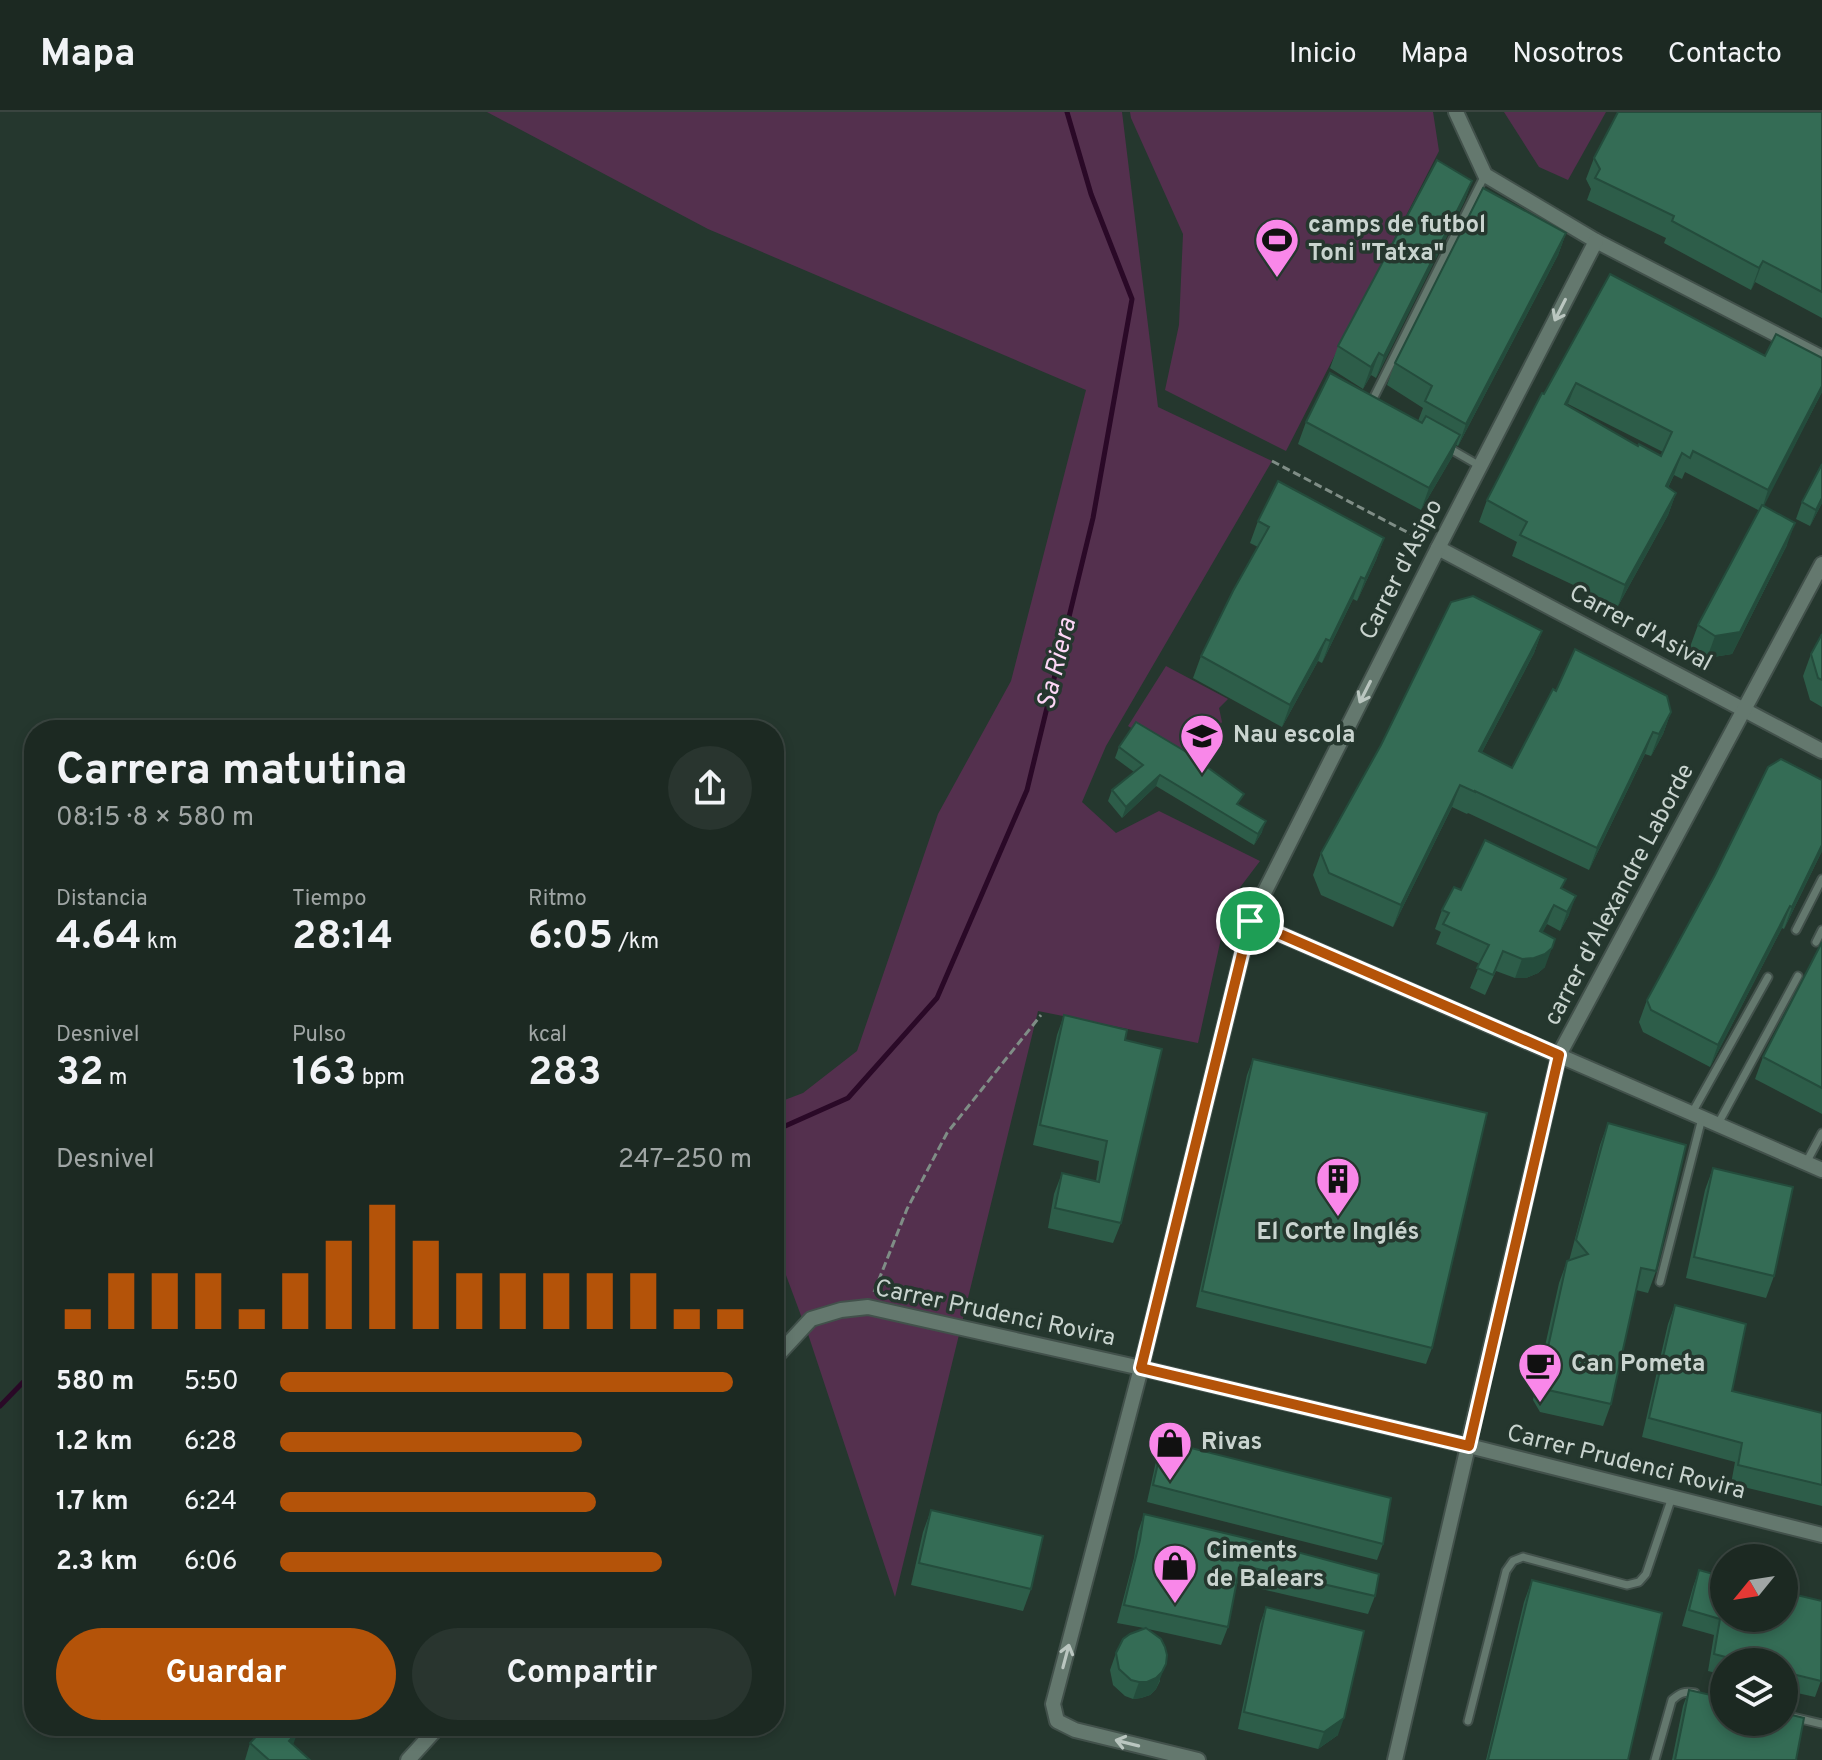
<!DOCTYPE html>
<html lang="es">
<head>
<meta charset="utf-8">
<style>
	:root { --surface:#1c2922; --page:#29352f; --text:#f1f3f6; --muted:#a0a6a5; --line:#3a4540; --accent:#b45309 }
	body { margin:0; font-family:Overpass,sans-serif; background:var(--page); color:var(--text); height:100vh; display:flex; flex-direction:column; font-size:30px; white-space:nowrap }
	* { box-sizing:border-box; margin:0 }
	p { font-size:26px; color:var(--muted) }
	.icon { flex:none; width:44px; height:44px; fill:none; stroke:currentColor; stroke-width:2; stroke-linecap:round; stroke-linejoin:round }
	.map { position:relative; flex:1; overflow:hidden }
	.details { position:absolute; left:24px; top:608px; width:760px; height:1016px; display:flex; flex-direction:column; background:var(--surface); border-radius:32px; box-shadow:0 4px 12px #0003,0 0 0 2px var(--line) }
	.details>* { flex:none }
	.needle { width:52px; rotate:240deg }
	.tools { position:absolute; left:1710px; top:1432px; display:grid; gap:16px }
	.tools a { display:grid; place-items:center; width:88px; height:88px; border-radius:50%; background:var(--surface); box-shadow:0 4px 12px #0003,0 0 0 2px var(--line); font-size:40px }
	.pin { position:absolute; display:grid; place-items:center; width:68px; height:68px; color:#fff; margin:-34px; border:4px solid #fff; border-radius:50%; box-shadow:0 2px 8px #0007 }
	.round { display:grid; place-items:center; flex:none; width:84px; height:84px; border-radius:42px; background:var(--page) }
	.summary { display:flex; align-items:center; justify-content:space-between; height:136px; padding:0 32px }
	h1 { font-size:44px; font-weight:700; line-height:60px }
	.metrics { display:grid; grid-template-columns:repeat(3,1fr); gap:12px; height:136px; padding:8px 32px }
	.metrics div { display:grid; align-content:center }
	.metrics b { font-size:40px; font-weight:700 }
	.metrics small { font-size:22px; font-weight:400 }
	.metrics p { font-size:22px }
	.chart { height:224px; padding:16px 32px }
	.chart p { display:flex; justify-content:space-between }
	.chart svg { width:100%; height:144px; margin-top:8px; stroke:var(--accent); stroke-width:6 }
	.action { display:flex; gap:16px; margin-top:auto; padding:16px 32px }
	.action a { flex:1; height:92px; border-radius:48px; background:var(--accent); color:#fff; font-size:32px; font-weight:700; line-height:92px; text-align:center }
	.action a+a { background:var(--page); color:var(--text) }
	ul { padding:0 32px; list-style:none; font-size:26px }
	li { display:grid; grid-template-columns:128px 96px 1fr; align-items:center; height:60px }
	li i { height:20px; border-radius:10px; background:var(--accent) }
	header { display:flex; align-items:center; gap:48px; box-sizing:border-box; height:112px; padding:0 40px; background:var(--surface); border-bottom:2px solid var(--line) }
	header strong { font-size:38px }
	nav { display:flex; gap:44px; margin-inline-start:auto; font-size:28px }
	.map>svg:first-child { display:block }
</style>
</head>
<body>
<header>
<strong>Mapa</strong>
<nav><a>Inicio</a><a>Mapa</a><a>Nosotros</a><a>Contacto</a></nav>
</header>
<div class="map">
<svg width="1822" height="1648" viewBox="0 0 1822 1648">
	<rect width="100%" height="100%" fill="#25372e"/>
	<g fill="#54304e">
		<path d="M487 0H1122L1158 295 1272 349 1106 634 1082 690 1116 721 1159 699 1260 749 1229 790 1198 931 1038 899 895 1485 809 1225 774 1131V992L803 981 857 939 938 702 1011 569 1086 278 708 117Z"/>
		<path d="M1130 0H1433L1439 39 1286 339 1165 278 1179 213 1183 122 1131 6Z"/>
		<path d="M1504 0H1606L1568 68 1539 55Z"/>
		<path d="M1166 554 1228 587 1219 596 1222 610 1194 651H1187L1128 614Z"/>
	</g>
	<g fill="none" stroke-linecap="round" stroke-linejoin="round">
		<g stroke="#2a0927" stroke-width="5">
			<path d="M774 1019 848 986 937 886 1027 678 1093 406 1132 187 1091 82 1067 0"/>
			<path d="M0 1294 34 1259"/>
		</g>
		<g stroke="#42514b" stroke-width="11">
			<g id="lane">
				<path d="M1371 291 1485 63"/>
				<path d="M1447 335 1480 354"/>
				<path d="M1796 818 1822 767"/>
				<path d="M1816 830 1822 818"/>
				<path d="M1692 1001 1768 865"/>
				<path d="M1718 1012 1798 864"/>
				<path d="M1806 1051 1822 1021"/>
				<path d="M1660 1170 1702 1006"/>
				<path d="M1784 1603 1822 1612"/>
				<path d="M1468 1609 1506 1459 1513 1449 1523 1445 1627 1473 1639 1470 1646 1462 1672 1385"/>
				<path d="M1655 1648 1672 1588C1680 1581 1684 1579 1695 1581"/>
			</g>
		</g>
		<g stroke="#42514b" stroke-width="18">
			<g id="street">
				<path d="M1456 0 1485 63 1596 129 1822 246"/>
				<path d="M1438 436 1822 639"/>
				<path d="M1250 809 1822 1058"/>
				<path d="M774 1247 811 1207 841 1198 868 1195 1141 1256 1469 1334 1822 1423"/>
				<path d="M408 1648 439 1614"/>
				<path d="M1198 1648 1075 1618 1057 1609 1053 1592 1141 1256 1250 809 1438 436 1596 129"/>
				<path d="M1395 1648 1559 943 1822 452"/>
			</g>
		</g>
		<g stroke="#7f8d86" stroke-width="3" stroke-dasharray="8 4" stroke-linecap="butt">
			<path d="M1272 349 1424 429"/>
			<path d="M874 1180 907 1097 947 1021 1041 903"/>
		</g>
		<use href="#lane" stroke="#64786e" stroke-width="7"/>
		<use href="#street" stroke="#64786e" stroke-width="14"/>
	</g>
	<g fill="#2d5d49" fill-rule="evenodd">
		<path d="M1822 0V206L1755 170 1751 178 1664 131 1666 126 1587 88 1591 77 1586 67 1594 46Z"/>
		<path d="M1472 69 1464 90 1376 266 1371 263 1363 277 1330 256 1338 234Z"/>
		<path d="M1566 121 1558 143 1458 334 1456 333 1452 345 1421 398 1298 332 1306 310 1418 309 1423 296 1387 273 1395 251Z"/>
		<path d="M1610 162 1765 244 1822 246V280L1763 394 1787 433 1732 542 1707 546 1690 535 1698 513 1760 399 1685 360 1682 367 1674 363 1668 376 1676 381 1668 403 1618 494 1512 444 1517 430 1479 410 1487 388 1544 282ZM1568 292 1663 340 1661 344 1638 334 1567 293Z"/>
		<path d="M1822 352V391L1810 414 1796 407 1802 390Z"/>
		<path d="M1258 409 1384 426 1376 448 1357 489 1353 487 1322 551 1318 549 1282 615 1193 566 1201 544 1258 435 1250 431Z"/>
		<path d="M1542 519 1534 541 1482 640 1512 656 1556 579 1671 600 1663 622 1651 644 1645 642 1589 758 1468 701 1467 702 1452 695 1393 815 1321 783 1313 763 1321 741Z"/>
		<path d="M1822 522V595L1810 588 1803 564 1811 542Z"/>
		<path d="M1119 635 1240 694 1262 720 1254 733 1156 674 1122 706 1108 689 1112 678 1134 660 1115 646Z"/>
		<path d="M1822 739 1784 817 1782 816 1710 955 1643 920 1639 910 1647 888Z"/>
		<path d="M1562 777 1569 803 1560 819 1547 812 1542 820 1545 855 1538 861 1526 866H1515L1496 859 1485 883 1470 876 1480 852 1436 832 1441 820 1435 817 1442 798 1461 778Z"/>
		<path d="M1822 830V1002L1755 967 1763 945Z"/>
		<path d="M1064 903 1125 928 1121 1111 1113 1131 1048 1116 1054 1082 1062 1061 1096 1069 1099 1049 1033 1033 1057 923Z"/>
		<path d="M1253 947 1432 1236 1426 1252 1196 1195 1247 963Z"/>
		<path d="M1608 1011 1656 1159 1648 1181 1636 1178 1611 1292 1603 1314 1540 1300 1533 1288 1559 1171 1567 1149H1569L1600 1033Z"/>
		<path d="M1713 1056 1774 1164 1766 1186 1686 1166 1705 1078Z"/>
		<path d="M1675 1193 1732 1279 1822 1301V1394L1731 1372 1735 1350 1642 1325 1668 1212Z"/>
		<path d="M1163 1329 1383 1432 1377 1448 1147 1390 1157 1345Z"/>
		<path d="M931 1398 1031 1477 1023 1499 911 1473 923 1420Z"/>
		<path d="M1144 1402 1375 1484 1368 1502 1236 1471 1228 1515 1221 1533 1148 1517 1160 1569 1156 1577 1150 1583 1141 1586 1133 1587 1125 1584 1113 1573 1110 1558 1116 1541 1144 1516 1117 1511 1134 1446 1138 1420Z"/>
		<path d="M1699 1458 1822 1566 1815 1585 1784 1578V1550H1724V1563L1708 1559 1714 1523 1682 1514 1693 1475Z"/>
		<path d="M1532 1468 1628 1648H1486L1524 1490Z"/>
		<path d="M1266 1495 1338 1623 1318 1637 1238 1617 1260 1512Z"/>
		<path d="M1689 1578 1796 1648H1672L1683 1594Z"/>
		<path d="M250 1631 293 1632 310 1648H245Z"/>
	</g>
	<g fill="#244c3c">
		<path d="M1472 69 1464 90 1376 266 1384 244Z"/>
		<path d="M1566 121 1558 143 1458 334 1466 312Z"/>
		<path d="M1763 149 1755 170 1751 178 1759 156Z"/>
		<path d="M1379 241 1371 263 1363 277 1371 255Z"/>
		<path d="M1576 271 1568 292 1557 313 1565 292Z"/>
		<path d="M1822 274V280L1761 400 1768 378Z"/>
		<path d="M1460 323 1452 345 1421 398 1429 376Z"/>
		<path d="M1682 341 1674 363 1658 396 1666 374Z"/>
		<path d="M1676 381 1668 403 1618 494 1625 473Z"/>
		<path d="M1822 386V391L1810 414 1816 398Z"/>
		<path d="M1795 411 1787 433 1732 542 1707 546 1715 524Z"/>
		<path d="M1384 426 1376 448 1357 489 1365 467Z"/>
		<path d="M1361 465 1353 487 1322 551 1330 529Z"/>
		<path d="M1542 519 1534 541 1471 661 1479 639Z"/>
		<path d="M1326 527 1318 549 1282 615 1290 593Z"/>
		<path d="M1671 600 1663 622 1651 644 1659 622Z"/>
		<path d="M1653 620 1645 642 1589 758 1597 736Z"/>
		<path d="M1160 663 1156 674 1122 706 1126 695Z"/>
		<path d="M1460 673 1452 695 1393 815 1401 793Z"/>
		<path d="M1266 709 1262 720 1254 733 1258 722Z"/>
		<path d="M1822 733V739L1784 817 1792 795Z"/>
		<path d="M1576 784 1569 803 1560 819 1567 800Z"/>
		<path d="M1554 793 1547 812 1533 839 1540 819Z"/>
		<path d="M1790 794 1782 816 1710 955 1718 933Z"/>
		<path d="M1552 836 1545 855 1538 861 1526 866H1515L1522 847Z"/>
		<path d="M1166 1552 1156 1577 1150 1583 1141 1586 1133 1587 1139 1570Z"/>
		<path d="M1344 1606 1338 1623 1318 1637 1324 1620Z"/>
		<path d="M298 1619 292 1636 289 1629Z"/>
	</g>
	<g fill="#346c55" stroke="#244c3c" stroke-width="2" fill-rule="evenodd">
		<path d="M1618 0H1822V180L1763 149 1759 156 1672 109 1674 104 1595 66 1600 57 1594 46Z"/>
		<path d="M1437 48 1472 69 1384 244 1379 241 1371 255 1338 234Z"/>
		<path d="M1483 76 1566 121 1466 312 1425 289 1432 274 1395 251Z"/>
		<path d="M1610 162 1765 244 1776 222 1822 246V274L1768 378 1693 339 1690 346 1682 341 1666 374 1676 381 1625 473 1520 423 1527 410 1487 388 1542 281 1544 282ZM1576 271 1672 320 1661 344 1639 332 1638 334 1565 292Z"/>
		<path d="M1330 261 1422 311 1426 304 1460 323 1429 376 1306 310Z"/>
		<path d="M1822 352V386L1816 398 1802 390Z"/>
		<path d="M1278 369 1384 426 1365 467 1361 465 1330 529 1326 527 1290 593 1201 544 1233 479 1269 415 1258 409Z"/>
		<path d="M1762 393 1795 411 1740 520 1715 524 1698 513Z"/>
		<path d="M1473 484 1542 519 1479 639 1512 656 1553 577 1556 579 1575 537 1667 584 1671 600 1659 622 1653 620 1597 736 1475 679V680L1460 673 1401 793 1329 761 1321 741 1381 633 1451 490Z"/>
		<path d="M1822 522V568L1818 566 1811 542Z"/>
		<path d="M1136 610 1188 641 1244 682 1237 692 1266 709 1258 722 1160 663 1126 695 1112 678 1143 653 1119 635Z"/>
		<path d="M1781 647 1822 668V733L1792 795 1790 794 1718 933 1651 898 1647 888 1715 763 1768 655Z"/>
		<path d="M1485 728 1566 767 1561 776 1576 784 1567 800 1554 793 1540 819 1555 827 1552 836 1545 842 1534 846 1522 847 1503 839 1493 863 1477 856 1489 833 1443 812 1449 801 1442 798 1454 775 1461 778Z"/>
		<path d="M1822 830V976L1763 945Z"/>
		<path d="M1064 903 1127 918 1125 928 1162 937 1121 1111 1055 1096 1062 1061 1099 1070 1107 1029 1040 1013Z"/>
		<path d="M1253 947 1487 1001 1432 1236 1202 1179Z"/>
		<path d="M1608 1011 1686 1033 1656 1159 1641 1156 1611 1292 1548 1278 1541 1267 1567 1149 1588 1142 1576 1128Z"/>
		<path d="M1713 1056 1793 1075 1774 1164 1694 1145Z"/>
		<path d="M1675 1193 1746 1212 1732 1279 1822 1301V1373L1738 1353 1742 1331 1649 1306Z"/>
		<path d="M1163 1329 1391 1386 1383 1432 1153 1373Z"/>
		<path d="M931 1398 1043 1424 1031 1477 919 1451Z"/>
		<path d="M1144 1402 1241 1425 1379 1462 1375 1484 1240 1453 1228 1515 1124 1493 1140 1428Z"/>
		<path d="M1699 1458 1724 1465V1506H1784V1480L1822 1489 1821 1569 1784 1560V1550H1745L1714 1542 1720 1507 1689 1498Z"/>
		<path d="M1532 1468 1662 1501 1628 1648H1488Z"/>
		<path d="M1266 1495 1364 1519 1344 1606 1324 1620 1244 1600Z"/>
		<path d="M1146 1516 1161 1527 1165 1535 1167 1543 1166 1552 1162 1560 1156 1566 1147 1570H1139L1131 1568 1119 1557 1116 1541 1123 1527 1130 1522Z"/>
		<path d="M1689 1578 1724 1586V1610H1784V1601L1804 1606 1796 1648H1675Z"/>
		<path d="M266 1614H292L298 1619 289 1629 310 1648H269L250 1631Z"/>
	</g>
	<defs><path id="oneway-shaft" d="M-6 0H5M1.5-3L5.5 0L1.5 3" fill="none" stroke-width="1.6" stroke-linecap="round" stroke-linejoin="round" transform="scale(2)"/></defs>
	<g stroke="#bac6c0">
		<use href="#oneway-shaft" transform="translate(1560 198) rotate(117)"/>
		<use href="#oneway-shaft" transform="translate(1365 580) rotate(117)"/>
		<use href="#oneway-shaft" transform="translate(1066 1544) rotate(-75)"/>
		<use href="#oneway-shaft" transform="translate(1127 1631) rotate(-166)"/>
	</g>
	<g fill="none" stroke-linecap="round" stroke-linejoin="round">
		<g stroke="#fff" stroke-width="16">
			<path id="route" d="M1250 809 1559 943 1469 1334 1141 1256Z"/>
		</g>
		<use href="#route" stroke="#b45309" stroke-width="10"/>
	</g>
	<defs>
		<g id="stadium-pin" transform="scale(2.3)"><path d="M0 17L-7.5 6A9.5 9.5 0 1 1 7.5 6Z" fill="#f987e9" stroke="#25372e"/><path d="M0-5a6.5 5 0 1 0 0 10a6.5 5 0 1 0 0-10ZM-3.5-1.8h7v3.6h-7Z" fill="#111"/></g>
		<g id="school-pin" transform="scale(2.3)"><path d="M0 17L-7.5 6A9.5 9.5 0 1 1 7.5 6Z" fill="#f987e9" stroke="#25372e"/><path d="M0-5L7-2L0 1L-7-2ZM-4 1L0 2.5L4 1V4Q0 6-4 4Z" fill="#111"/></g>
		<g id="building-pin" transform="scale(2.3)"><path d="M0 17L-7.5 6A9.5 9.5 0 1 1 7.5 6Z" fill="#f987e9" stroke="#25372e"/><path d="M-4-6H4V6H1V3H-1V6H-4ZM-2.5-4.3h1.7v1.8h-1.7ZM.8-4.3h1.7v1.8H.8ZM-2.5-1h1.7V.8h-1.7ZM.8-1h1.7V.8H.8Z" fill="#111"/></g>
		<g id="cafe-pin" transform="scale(2.3)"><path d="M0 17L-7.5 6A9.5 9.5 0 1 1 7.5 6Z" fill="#f987e9" stroke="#25372e"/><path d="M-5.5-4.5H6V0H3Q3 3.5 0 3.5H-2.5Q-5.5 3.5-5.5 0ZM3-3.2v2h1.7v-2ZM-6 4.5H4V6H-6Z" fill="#111"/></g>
		<g id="shop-pin" transform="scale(2.3)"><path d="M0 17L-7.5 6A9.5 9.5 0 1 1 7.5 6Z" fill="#f987e9" stroke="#25372e"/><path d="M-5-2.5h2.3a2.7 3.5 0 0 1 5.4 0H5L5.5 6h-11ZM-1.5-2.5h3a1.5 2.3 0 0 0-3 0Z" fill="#111"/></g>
	</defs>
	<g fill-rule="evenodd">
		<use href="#stadium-pin" x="1277" y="128"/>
		<use href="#school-pin" x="1202" y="624"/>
		<use href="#building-pin" x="1338" y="1067"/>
		<use href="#cafe-pin" x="1540" y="1253"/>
		<use href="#shop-pin" x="1170" y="1331"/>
		<use href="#shop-pin" x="1175" y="1454"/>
	</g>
	<g text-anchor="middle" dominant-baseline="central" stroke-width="7" stroke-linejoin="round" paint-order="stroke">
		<g font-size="24" font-weight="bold" fill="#c9d4cf" stroke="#25372e" text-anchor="start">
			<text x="1308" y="114">camps de futbol<tspan x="1308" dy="28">Toni "Tatxa"</tspan></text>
			<text x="1233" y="624">Nau escola</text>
			<text x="1338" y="1121" text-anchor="middle">El Corte Inglés</text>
			<text x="1571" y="1253">Can Pometa</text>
			<text x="1201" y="1331">Rivas</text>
			<text x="1206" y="1440">Ciments<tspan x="1206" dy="28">de Balears</tspan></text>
		</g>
		<g font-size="24" fill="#c9d4cf" stroke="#25372e">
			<text transform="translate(1402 458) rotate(-63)">Carrer d'Asipo</text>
			<text transform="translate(1640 517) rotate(28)">Carrer d'Asival</text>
			<text transform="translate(1620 783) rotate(-62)">carrer d'Alexandre Laborde</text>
			<text transform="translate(995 1202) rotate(12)">Carrer Prudenci Rovira</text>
			<text transform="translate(1626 1351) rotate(14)">Carrer Prudenci Rovira</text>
		</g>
		<g font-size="26" font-style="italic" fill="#fdd6f6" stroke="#25372e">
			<text transform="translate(1058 552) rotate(-76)">Sa Riera</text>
		</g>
	</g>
</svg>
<div class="tools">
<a><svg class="needle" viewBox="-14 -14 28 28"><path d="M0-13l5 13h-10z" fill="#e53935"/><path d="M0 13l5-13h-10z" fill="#a0a6a5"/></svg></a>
<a><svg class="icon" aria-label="layers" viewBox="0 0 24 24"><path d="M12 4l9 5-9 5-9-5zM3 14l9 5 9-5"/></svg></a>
</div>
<div class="pin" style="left:1250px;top:809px;background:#1e9e55"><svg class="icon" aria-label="arrive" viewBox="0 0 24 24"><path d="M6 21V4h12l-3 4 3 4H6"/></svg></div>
<section class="details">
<div class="summary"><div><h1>Carrera matutina</h1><p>08:15 · 8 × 580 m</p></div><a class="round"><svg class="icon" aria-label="share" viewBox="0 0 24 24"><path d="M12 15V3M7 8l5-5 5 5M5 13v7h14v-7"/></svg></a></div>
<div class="metrics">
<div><p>Distancia</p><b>4.64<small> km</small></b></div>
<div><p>Tiempo</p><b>28:14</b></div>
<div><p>Ritmo</p><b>6:05<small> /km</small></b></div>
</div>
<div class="metrics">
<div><p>Desnivel</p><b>32<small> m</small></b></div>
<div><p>Pulso</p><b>163<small> bpm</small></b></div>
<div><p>kcal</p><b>283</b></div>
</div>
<div class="chart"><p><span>Desnivel</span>247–250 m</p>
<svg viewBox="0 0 160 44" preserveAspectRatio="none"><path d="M5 44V38M15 44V27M25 44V27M35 44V27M45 44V38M55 44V27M65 44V17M75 44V6M85 44V17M95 44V27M105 44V27M115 44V27M125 44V27M135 44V27M145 44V38M155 44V38"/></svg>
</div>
<ul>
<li><b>580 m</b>5:50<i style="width:96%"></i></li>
<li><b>1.2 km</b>6:28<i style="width:64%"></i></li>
<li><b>1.7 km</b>6:24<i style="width:67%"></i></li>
<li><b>2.3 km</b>6:06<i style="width:81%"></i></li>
</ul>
<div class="action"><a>Guardar</a><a>Compartir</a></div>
</section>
</div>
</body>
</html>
